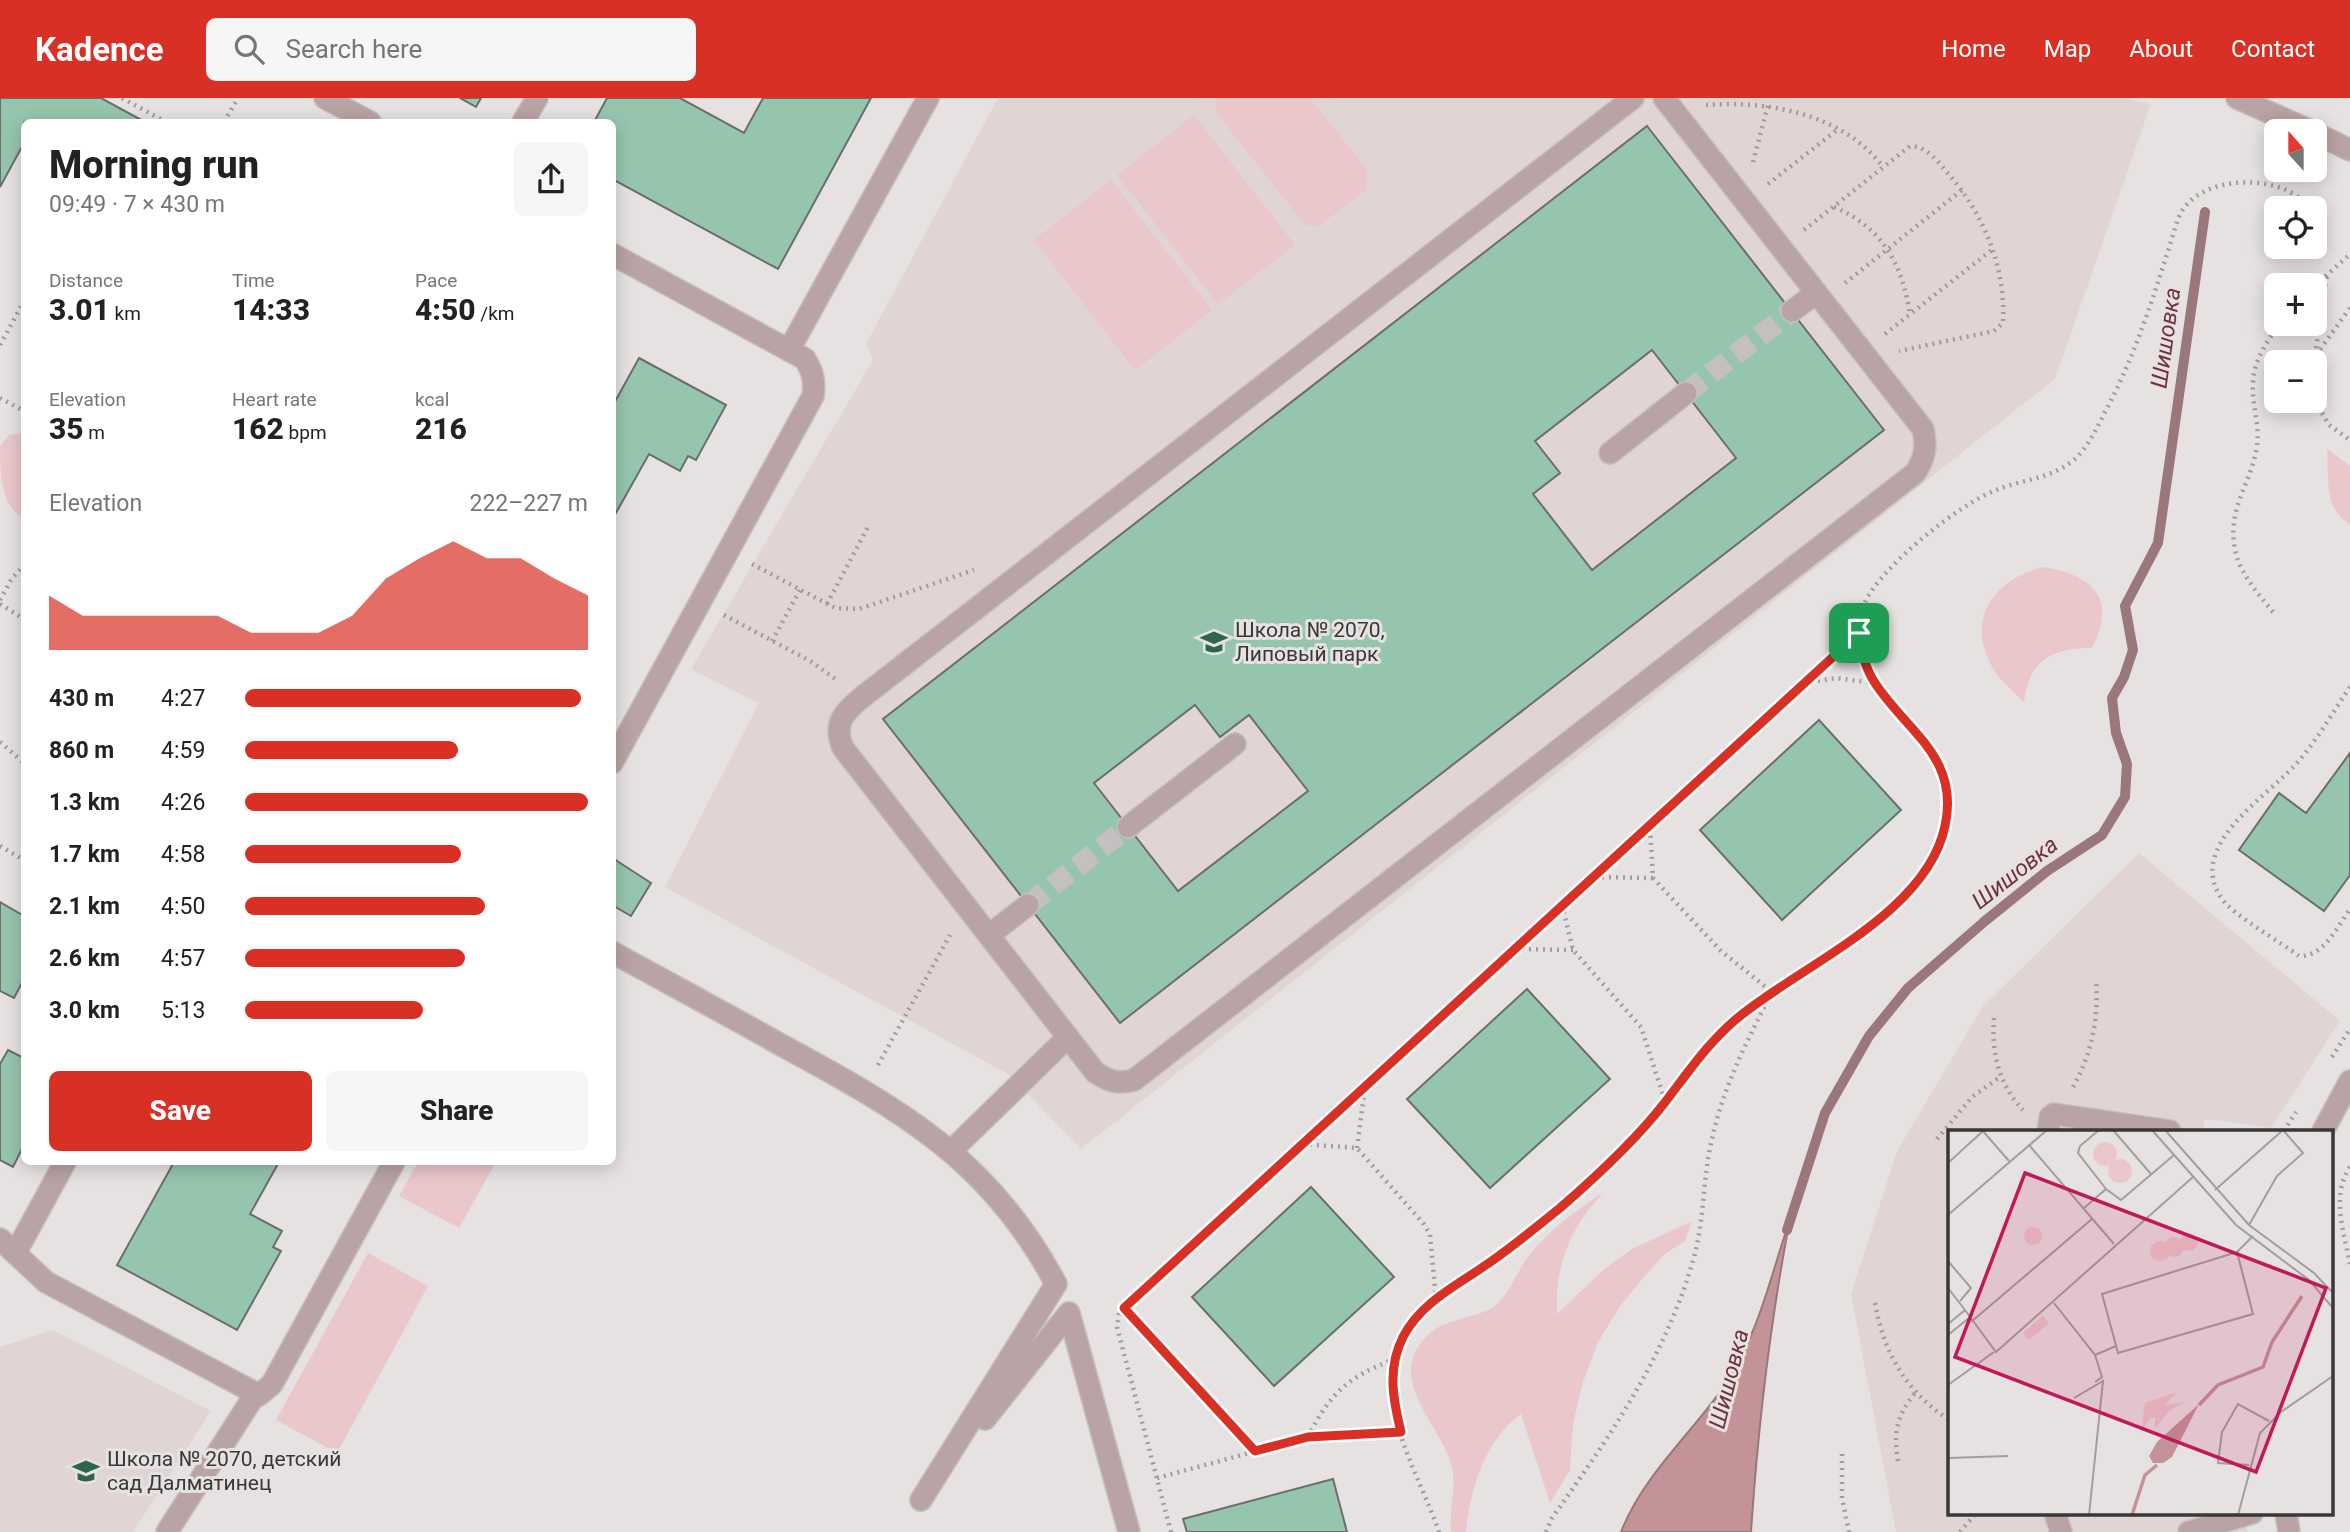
<!DOCTYPE html>
<html lang="en">
<head>
<meta charset="utf-8">
<style>
	:root { --surface:#fff; --page:#f6f6f6; --text:#222; --muted:#767676; --accent:#d93025 }
	body { margin:0; font-family:Roboto,sans-serif; background:var(--page); color:var(--text); height:100vh; display:flex; flex-direction:column; font-size:26px; white-space:nowrap }
	* { box-sizing:border-box; margin:0 }
	p { font-size:23px; color:var(--muted) }
	.icon { flex:none; width:38px; height:38px; fill:none; stroke:currentColor; stroke-width:2; stroke-linecap:round; stroke-linejoin:round }
	.map { position:relative; flex:1; overflow:hidden }
	.sheet { position:absolute; left:21px; top:21px; width:595px; height:1046px; display:flex; flex-direction:column; background:var(--surface); border-radius:10px; box-shadow:0 4px 18px #0003 }
	.sheet>* { flex:none }
	.needle { width:46px; rotate:339deg }
	.fabs { position:absolute; left:2264px; top:21px; display:grid; gap:14px }
	.fabs a { display:grid; place-items:center; width:63px; height:63px; border-radius:10px; background:var(--surface); box-shadow:0 4px 18px #0003; font-size:35px }
	.pin { position:absolute; display:grid; place-items:center; width:60px; height:60px; color:#fff; margin:-30px; border-radius:14px; box-shadow:0 4px 10px #0006 }
	.round { display:grid; place-items:center; flex:none; width:74px; height:74px; border-radius:10px; background:var(--page) }
	.summary { display:flex; align-items:center; justify-content:space-between; height:119px; padding:0 28px }
	h1 { font-size:38px; font-weight:800; line-height:52px }
	.metrics { display:grid; grid-template-columns:repeat(3,1fr); gap:10px; height:119px; padding:7px 28px }
	.metrics div { display:grid; align-content:center }
	.metrics b { font-size:30px; font-weight:800 }
	.metrics small { font-size:19px; font-weight:400 }
	.metrics p { font-size:19px }
	.chart { height:196px; padding:14px 28px }
	.chart p { display:flex; justify-content:space-between }
	.chart svg { width:100%; height:126px; margin-top:7px; fill:var(--accent); opacity:.7 }
	.primary-button { display:flex; gap:14px; margin-top:auto; padding:14px 28px }
	.primary-button a { flex:1; height:80px; border-radius:10px; background:var(--accent); color:#fff; font-size:28px; font-weight:800; line-height:80px; text-align:center }
	.primary-button a+a { background:var(--page); color:var(--text) }
	ul { padding:0 28px; list-style:none; font-size:23px }
	li { display:grid; grid-template-columns:112px 84px 1fr; align-items:center; height:52px }
	li i { height:18px; border-radius:9px; background:var(--accent) }
	header { display:flex; align-items:center; gap:42px; box-sizing:border-box; height:98px; padding:0 35px; background:var(--accent); color:#fff }
	header strong { font-size:33px }
	nav { display:flex; gap:38px; margin-inline-start:auto; font-size:24px }
	.search { width:490px; height:63px; background:var(--page); display:flex; align-items:center; gap:18px; box-sizing:border-box; padding:0 24px; border-radius:10px; color:var(--muted); font-size:26px }
	.map>svg:first-child { display:block }
</style>
</head>
<body>
<header>
<strong>Kadence</strong>
<div class="search"><svg class="icon" aria-label="search" viewBox="0 0 24 24"><circle cx="10" cy="10" r="6"/><path d="M15 15l6 6"/></svg>Search here</div>
<nav><a>Home</a><a>Map</a><a>About</a><a>Contact</a></nav>
</header>
<div class="map">
<svg width="2350" height="1434" viewBox="0 0 2350 1434">
	<rect width="100%" height="100%" fill="#e7e2e2"/>
	<g fill="#e1d4d5">
		<path d="M998 0H2125L2151 6 2055 281 1081 1051 1008 976 665 789 759 605 691 571 873 262 866 246Z"/>
		<path d="M2139 755 2340 923 2271 1030 2205 1021 2203 1033H1949V1415H2244L2247 1434H1896L1851 1196 1897 1053 1983 908Z"/>
		<path d="M53 1232 211 1313 133 1434H0V1249Z"/>
	</g>
	<g fill="#eac7ca">
		<path d="M1217 0H1310L1367 72V91L1319 128 1305 127 1218 17 1215 8Z"/>
		<path d="M1194 17 1295 147 1218 206 1117 77Z"/>
		<path d="M1111 82 1212 212 1135 272 1034 142Z"/>
		<path d="M24 335V421C0 407 0 375 0 348L9 337Z"/>
		<path d="M2327 351 2350 368V426C2323 411 2329 378 2327 351Z"/>
		<path d="M2042 469C2092 476 2118 500 2092 550 2052 550 2029 562 2024 604 2013 593 1998 581 1991 567 1966 519 1995 482 2042 469Z"/>
		<path d="M418 1064H496L459 1130 399 1098Z"/>
		<path d="M1604 1094C1571 1128 1554 1168 1557 1216L1603 1172 1632 1151 1692 1123 1685 1143 1665 1156 1649 1173 1621 1207 1598 1244 1583 1284 1573 1326 1570 1372 1550 1405 1521 1316C1485 1342 1470 1391 1466 1434H1451C1448 1410 1458 1389 1451 1365 1438 1324 1382 1277 1430 1235 1448 1219 1483 1220 1498 1205 1511 1192 1519 1170 1530 1156 1551 1130 1577 1112 1604 1094Z"/>
		<path d="M368 1155 428 1188 337 1355 276 1322Z"/>
	</g>
	<path fill="#c49398" stroke="#9a777b" stroke-width="2" d="M1790 1121C1770 1225 1758 1328 1751 1434H1621C1644 1375 1695 1333 1729 1281 1759 1233 1772 1174 1790 1121Z"/>
	<g fill="none" stroke-linecap="round" stroke-linejoin="round">
		<path stroke="#9a777b" stroke-width="10" d="M1787 1132 1825 1015 1869 938 1908 890 1985 823 2047 773 2102 737 2125 699 2127 666 2116 635 2112 600 2124 579 2133 552 2125 508 2158 445 2205 114"/>
	</g>
	<g fill="#96c5ae" stroke="#6b6e6d" stroke-width="2" fill-rule="evenodd">
		<path d="M0 0H101L145 24H24V45L0 89Z"/>
		<path d="M460 0H481L476 9Z"/>
		<path d="M607 0H680L744 35 763 0H871L778 171 612 81V24H594Z"/>
		<path d="M1647 28 1884 332 1120 925 883 621ZM1652 252 1736 360 1592 472 1533 396 1560 375 1535 343ZM1195 607 1220 639 1249 617 1308 693 1178 793 1094 685Z"/>
		<path d="M639 260 726 307 696 362 688 358 680 373 649 356 612 422V309Z"/>
		<path d="M1819 622 1901 712 1782 822 1700 732Z"/>
		<path d="M2350 655V777L2324 813 2239 752 2279 695 2306 715Z"/>
		<path d="M614 761 651 785 631 818 612 807Z"/>
		<path d="M0 804 24 818V881L14 900 0 893Z"/>
		<path d="M1527 891 1610 981 1490 1090 1407 1001Z"/>
		<path d="M8 952 24 960V1047L13 1069 0 1062V966Z"/>
		<path d="M174 1064H279L250 1116 282 1133 273 1149 281 1153 237 1232 117 1167Z"/>
		<path d="M1311 1089 1394 1179 1274 1288 1192 1199Z"/>
		<path d="M1333 1381 1347 1434H1187L1183 1421Z"/>
	</g>
	<g fill="none" stroke-linecap="round" stroke-linejoin="round">
		<g stroke="#c4c0c0" stroke-width="21" stroke-dasharray="21 10" stroke-linecap="butt">
			<path d="M1686 295 1792 213"/>
			<path d="M1028 807 1128 729"/>
		</g>
		<g stroke="#c4c0c0" stroke-width="24">
			<g id="minor">
				<path d="M325 0 370 24"/>
				<path d="M1633 0 861 600C843 615 833 626 843 650L1095 974C1109 984 1118 986 1134 982L1915 375C1925 360 1927 349 1923 331L1664 0"/>
				<path d="M2237 0 2311 33"/>
				<path d="M523 24 537 0"/>
				<path d="M2315 35 2350 52"/>
				<path d="M612 156 805 261C813 274 815 284 813 298L612 665"/>
				<path d="M1792 213 1816 195"/>
				<path d="M789 252 928 0"/>
				<path d="M1610 355 1686 295"/>
				<path d="M1128 729 1235 646"/>
				<path d="M989 837 1028 807"/>
				<path d="M612 854C670 886 728 917 785 949 903 1013 991 1063 1056 1186L921 1402"/>
				<path d="M2048 1033 2050 1019 2054 1016 2170 1033"/>
				<path d="M2323 1033 2350 983"/>
				<path d="M951 1053 1068 939"/>
				<path d="M0 1141 46 1184 259 1297 272 1286 394 1064"/>
				<path d="M16 1154 65 1064"/>
				<path d="M985 1321 1069 1215 1129 1434"/>
				<path d="M2055 1415 2061 1434"/>
				<path d="M2286 1415 2289 1434"/>
				<path d="M167 1434 254 1298"/>
				<path d="M2189 1434 2252 1415"/>
			</g>
		</g>
		<g stroke="#a09c9c" stroke-width="4.5" stroke-dasharray="2 5" stroke-linecap="butt">
			<path d="M122 0 166 24"/>
			<path d="M1706 7C1767 2 1844 16 1883 69"/>
			<path d="M224 24 238 0"/>
			<path d="M1753 64 1768 7"/>
			<path d="M1768 86 1837 32"/>
			<path d="M1834 109C1882 129 1903 167 1910 217"/>
			<path d="M1804 132 1910 48C1925 48 1936 61 1945 72 1983 114 2006 168 2003 225L1994 233 1899 253"/>
			<path d="M1845 185 1962 92"/>
			<path d="M2315 188 2350 156"/>
			<path d="M1885 236 1993 151"/>
			<path d="M0 247 24 203"/>
			<path d="M2316 257 2350 210"/>
			<path d="M2314 264 2327 177"/>
			<path d="M0 300 24 313"/>
			<path d="M2315 303 2329 327 2350 342"/>
			<path d="M752 466 835 510 859 511 974 472"/>
			<path d="M0 502 12 480 24 468"/>
			<path d="M0 506 24 521"/>
			<path d="M827 506 869 427"/>
			<path d="M2273 514C2256 493 2237 473 2234 445 2229 408 2252 383 2257 348 2260 325 2251 305 2253 284 2254 262 2267 244 2279 226"/>
			<path d="M724 517 812 564 838 583"/>
			<path d="M772 543 800 492"/>
			<path d="M1804 585 1836 580 1875 585"/>
			<path d="M2350 589C2332 615 2316 645 2294 668 2265 700 2185 749 2222 801 2232 816 2282 845 2299 858 2324 859 2337 829 2350 811"/>
			<path d="M0 644 24 665"/>
			<path d="M0 748 24 762"/>
			<path d="M1595 779 1653 780"/>
			<path d="M1562 807 1573 852 1641 929 1665 1003"/>
			<path d="M1515 851 1573 852"/>
			<path d="M1994 920C1991 954 1999 987 2023 1012"/>
			<path d="M2332 959 2350 931"/>
			<path d="M878 967 950 837"/>
			<path d="M2073 989C2092 955 2099 920 2096 882"/>
			<path d="M2284 1033 2296 1014"/>
			<path d="M1937 1041 1972 999 2001 978"/>
			<path d="M1303 1046 1357 1050 1423 1125 1430 1136 1436 1201"/>
			<path d="M1357 1050 1365 989"/>
			<path d="M2350 1069C2330 1097 2345 1137 2350 1167"/>
			<path d="M1875 1205C1884 1256 1906 1293 1949 1322"/>
			<path d="M1124 1210 1255 1353"/>
			<path d="M1308 1339C1330 1295 1349 1278 1395 1261"/>
			<path d="M1842 1356V1400L1849 1434"/>
			<path d="M1898 1363C1893 1335 1897 1317 1915 1295"/>
			<path d="M1157 1380 1308 1339 1401 1334"/>
			<path d="M1171 1434 1117 1229 1119 1215 1858 535"/>
			<path d="M1439 1434C1421 1381 1380 1317 1395 1259 1410 1207 1466 1183 1506 1153 1563 1110 1619 1060 1665 1005 1689 975 1709 945 1739 919 1787 877 1845 849 1893 806 1902 799 1912 792 1919 783 2022 645 1817 604 1865 504 1883 467 1958 407 1996 392 2023 381 2053 381 2076 360 2088 348 2096 332 2104 316 2137 255 2157 188 2178 121 2192 84 2248 78 2281 90 2290 93 2298 99 2306 103"/>
			<path d="M1546 1434 1552 1420C1608 1341 1664 1261 1692 1166 1705 1125 1702 1082 1712 1041 1723 989 1748 941 1772 894L1721 853 1653 780 1650 728"/>
			<path d="M1960 1434 1976 1415"/>
		</g>
		<use href="#minor" stroke="#baa3a5" stroke-width="21"/>
	</g>
	<g fill="none" stroke-linecap="round" stroke-linejoin="round">
		<g stroke="#fff" stroke-width="14">
			<path id="route" d="M1859 535C1861 553 1865 570 1875 585 1907 634 1960 659 1945 728 1927 815 1804 866 1740 918 1710 942 1689 973 1666 1003 1636 1042 1597 1078 1560 1110 1535 1130 1510 1151 1483 1169 1454 1189 1420 1206 1403 1239 1387 1271 1393 1301 1401 1334L1308 1339 1255 1353 1124 1210Z"/>
		</g>
		<use href="#route" stroke="#d93025" stroke-width="9"/>
	</g>
	<defs>
		<g id="school-bare" transform="scale(2.1)"><path d="M0-5L7-2L0 1L-7-2ZM-4 1L0 2.5L4 1V4Q0 6-4 4Z" fill="#2d654e" stroke="#e7e2e2" stroke-width="2.5" paint-order="stroke"/></g>
	</defs>
	<g fill-rule="evenodd">
		<use href="#school-bare" x="1214" y="544"/>
		<use href="#school-bare" x="86" y="1373"/>
	</g>
	<g text-anchor="middle" dominant-baseline="central" stroke-width="6" stroke-linejoin="round" paint-order="stroke">
		<g font-size="21" fill="#393737" stroke="#e7e2e2" text-anchor="start">
			<text x="1235" y="532">Школа № 2070,<tspan x="1235" dy="24">Липовый парк</tspan></text>
			<text x="107" y="1361">Школа № 2070, детский<tspan x="107" dy="24">сад Далматинец</tspan></text>
		</g>
		<g font-size="23" font-style="italic" fill="#71323c" stroke="#e7e2e2">
			<text transform="translate(2166 240) rotate(-82)">Шишовка</text>
			<text transform="translate(2015 775) rotate(-38)">Шишовка</text>
			<text transform="translate(1729 1281) rotate(-76)">Шишовка</text>
		</g>
	</g>
	<g transform="translate(1948 1032)">
		<rect width="385" height="385" fill="#e7e2e2"/>
		<path d="M145 24a12 12 0 1 1 24 0a12 12 0 1 1-24 0ZM160 41a12 12 0 1 1 24 0a12 12 0 1 1-24 0ZM76 106a9 9 0 1 1 18 0a9 9 0 1 1-18 0ZM232 112a9 9 0 1 1 18 0a9 9 0 1 1-18 0ZM216 117a10 10 0 1 1 20 0a10 10 0 1 1-20 0ZM202 121a10 10 0 1 1 20 0a10 10 0 1 1-20 0ZM95 186 101 193 81 210 75 203ZM229 262 217 275 237 272 221 281 207 299V287L201 289 193 303 197 273Z" fill="#eac7ca"/>
		<path d="M251 274 224 327 215 333H205L201 326 209 312Z" fill="#c49398"/>
		<path fill="none" stroke="#c49398" stroke-width="3.5" d="M251 275 270 255 315 237 324 212 354 166M184 385 197 345 209 335"/>
		<path fill="none" stroke="#a19e9e" stroke-width="2" d="M34 0 61 31M165 0 203 44M204 0 288 95 361 150 385 178M217 0 301 95 366 143 385 163M81 15 166 114M0 33 35 1M158 59 173 70 226 25M267 60 335 0M136 78 158 59 130 23 132 16 151 0M0 85 99 0M301 95 329 46 355 23 335 0M289 122 305 184 170 223 154 164ZM289 122 305 106M0 131 23 158 12 171M0 158 17 180 0 194M106 173 147 225 154 247 147 252M17 180 48 222 245 47M23 192 144 89M0 205 21 188M147 225 168 216M0 255 46 222M126 268 155 251 141 385M0 328 60 326M301 335 270 333 274 302 290 274 321 291M290 385 312 303 333 282 385 246"/>
		<path fill="#c2185b" fill-opacity="0.15" stroke="#c2185b" stroke-width="3.5" d="M77 43 378 158 308 342 7 227Z"/>
		<rect width="385" height="385" fill="none" stroke="#393737" stroke-width="3.5"/>
	</g>
</svg>
<div class="fabs">
<a><svg class="needle" viewBox="-14 -14 28 28"><path d="M0-13l5 13h-10z" fill="#e53935"/><path d="M0 13l5-13h-10z" fill="#767676"/></svg></a>
<a><svg class="icon" aria-label="locate" viewBox="0 0 24 24"><circle cx="12" cy="12" r="6"/><path d="M12 2v4M12 18v4M2 12h4M18 12h4"/></svg></a>
<a>+</a>
<a>−</a>
</div>
<div class="pin" style="left:1859px;top:535px;background:#1e9e55"><svg class="icon" aria-label="arrive" viewBox="0 0 24 24"><path d="M6 21V4h12l-3 4 3 4H6"/></svg></div>
<section class="sheet">
<div class="summary"><div><h1>Morning run</h1><p>09:49 · 7 × 430 m</p></div><a class="round"><svg class="icon" aria-label="share" viewBox="0 0 24 24"><path d="M12 15V3M7 8l5-5 5 5M5 13v7h14v-7"/></svg></a></div>
<div class="metrics">
<div><p>Distance</p><b>3.01<small> km</small></b></div>
<div><p>Time</p><b>14:33</b></div>
<div><p>Pace</p><b>4:50<small> /km</small></b></div>
</div>
<div class="metrics">
<div><p>Elevation</p><b>35<small> m</small></b></div>
<div><p>Heart rate</p><b>162<small> bpm</small></b></div>
<div><p>kcal</p><b>216</b></div>
</div>
<div class="chart"><p><span>Elevation</span>222–227 m</p>
<svg viewBox="0 0 160 44" preserveAspectRatio="none"><path d="M0 44V25L10 32L20 32L30 32L40 32L50 32L60 38L70 38L80 38L90 32L100 19L110 12L120 6L130 12L140 12L150 19L160 25V44z"/></svg>
</div>
<ul>
<li><b>430 m</b>4:27<i style="width:98%"></i></li>
<li><b>860 m</b>4:59<i style="width:62%"></i></li>
<li><b>1.3 km</b>4:26<i style="width:100%"></i></li>
<li><b>1.7 km</b>4:58<i style="width:63%"></i></li>
<li><b>2.1 km</b>4:50<i style="width:70%"></i></li>
<li><b>2.6 km</b>4:57<i style="width:64%"></i></li>
<li><b>3.0 km</b>5:13<i style="width:52%"></i></li>
</ul>
<div class="primary-button"><a>Save</a><a>Share</a></div>
</section>
</div>
</body>
</html>
